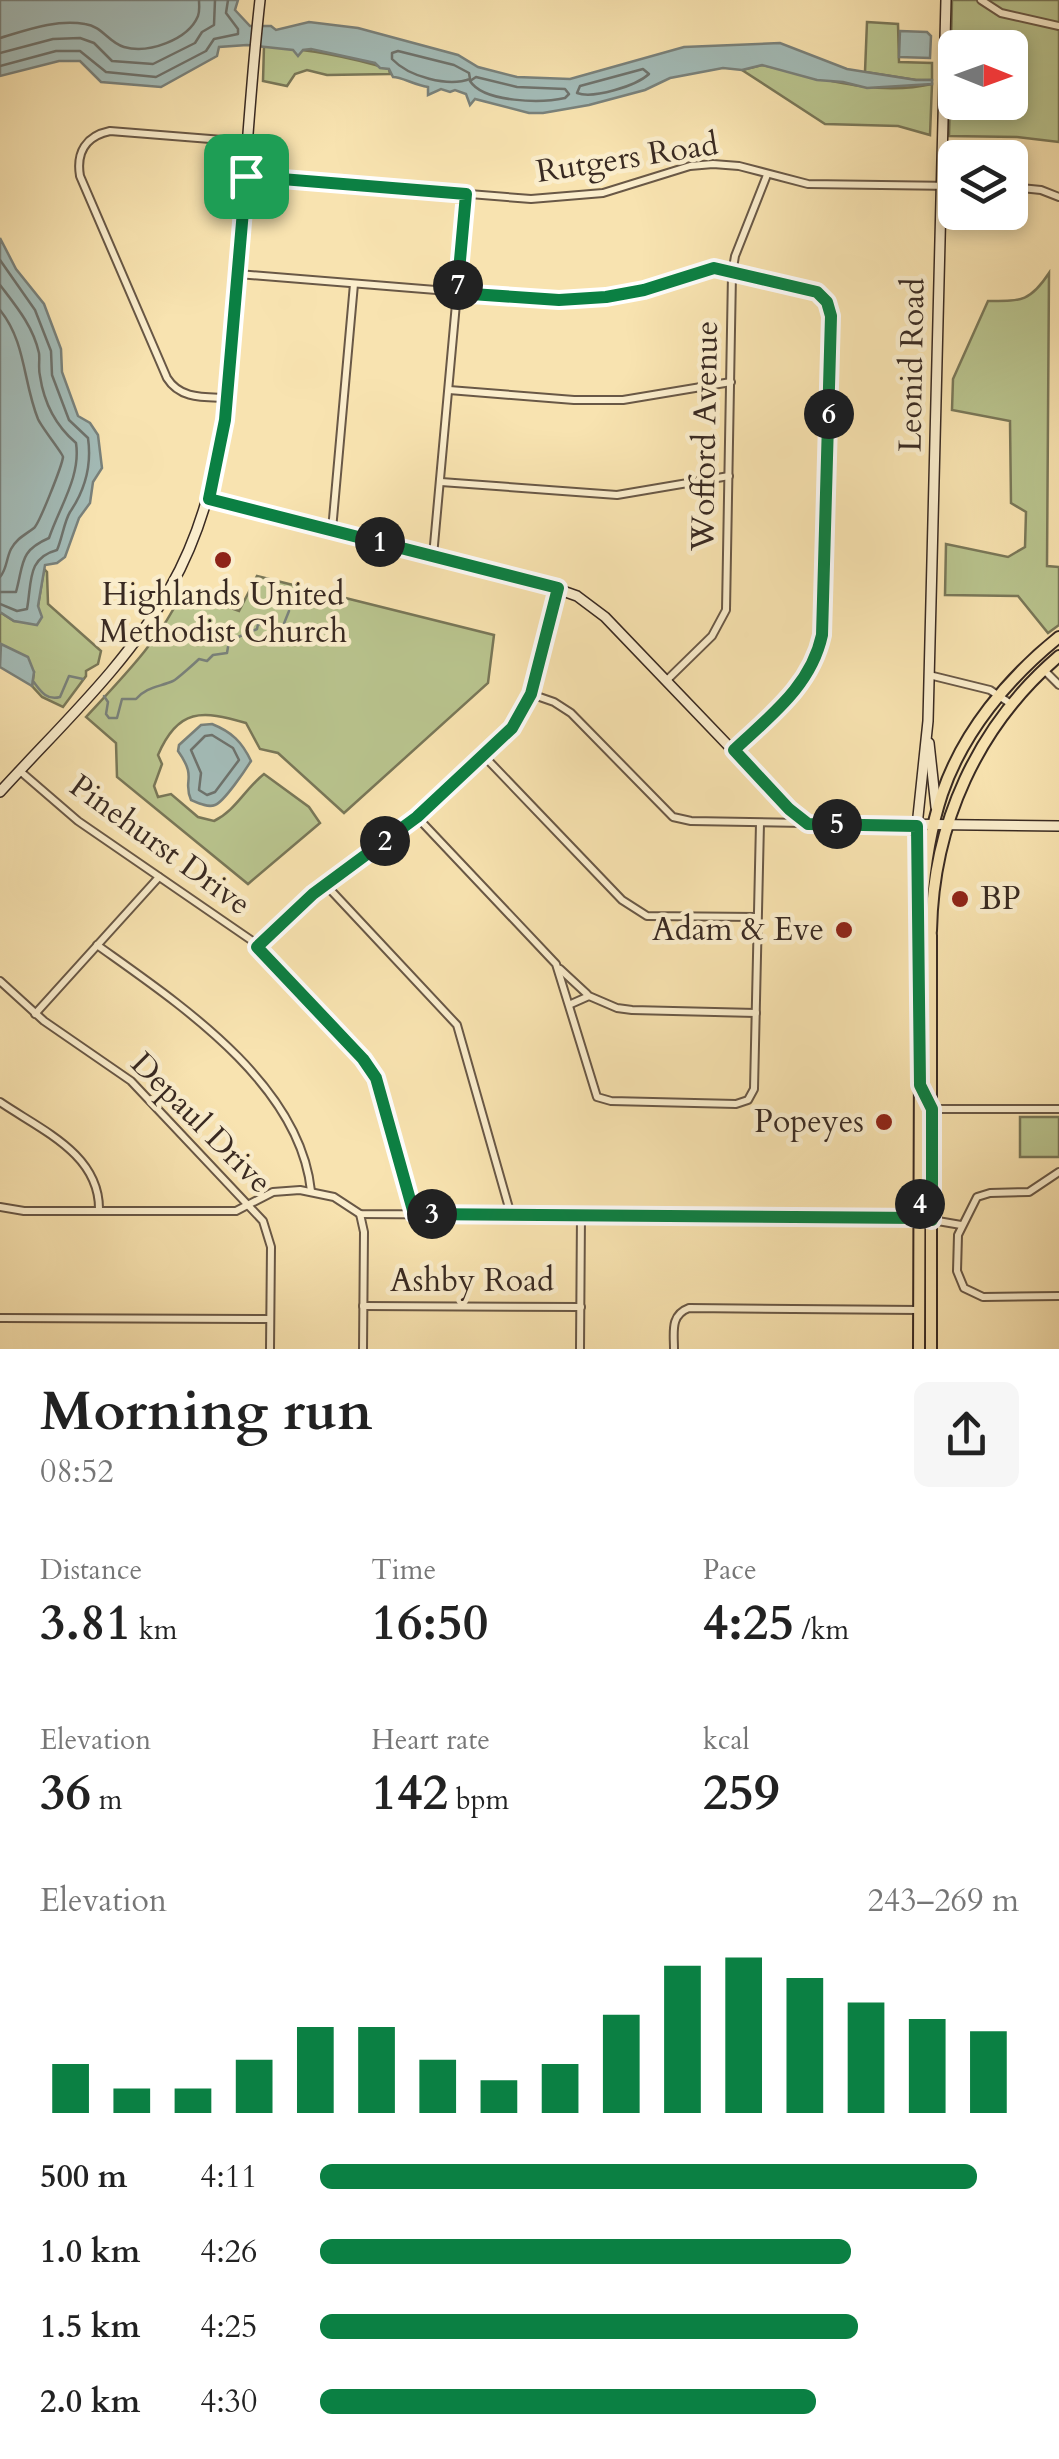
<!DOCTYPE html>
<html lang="en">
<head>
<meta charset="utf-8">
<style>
	:root { --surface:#fff; --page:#f6f6f6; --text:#222; --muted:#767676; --accent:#0b8043 }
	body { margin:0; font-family:Cardo,serif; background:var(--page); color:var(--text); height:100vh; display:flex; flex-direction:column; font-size:38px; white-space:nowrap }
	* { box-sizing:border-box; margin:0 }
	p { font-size:32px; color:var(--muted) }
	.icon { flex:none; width:55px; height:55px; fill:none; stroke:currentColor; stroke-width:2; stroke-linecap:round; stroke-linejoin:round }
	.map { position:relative; height:1349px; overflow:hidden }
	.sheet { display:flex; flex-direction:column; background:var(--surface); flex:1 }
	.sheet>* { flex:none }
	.needle { width:65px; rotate:91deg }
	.buttons { position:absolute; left:938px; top:30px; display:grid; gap:20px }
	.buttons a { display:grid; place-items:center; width:90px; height:90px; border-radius:15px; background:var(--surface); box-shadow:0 5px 15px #0003; font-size:50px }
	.pin { position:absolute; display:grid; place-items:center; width:85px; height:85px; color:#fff; margin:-42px; border-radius:20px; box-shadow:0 5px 15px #0006 }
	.km { position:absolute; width:50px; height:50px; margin:-25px; border-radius:50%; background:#222; color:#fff; font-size:28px; line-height:50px; text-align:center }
	.round { display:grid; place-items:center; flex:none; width:105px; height:105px; border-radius:15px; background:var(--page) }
	.overview { display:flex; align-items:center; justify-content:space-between; height:170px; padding:0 40px }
	h1 { font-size:55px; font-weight:700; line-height:75px }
	.metrics { display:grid; grid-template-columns:repeat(3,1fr); gap:15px; height:170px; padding:10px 40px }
	.metrics div { display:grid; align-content:center }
	.metrics b { font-size:50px; font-weight:700 }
	.metrics small { font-size:28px; font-weight:400 }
	.metrics p { font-size:28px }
	.chart { height:280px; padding:20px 40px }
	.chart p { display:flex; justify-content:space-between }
	.chart svg { width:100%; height:180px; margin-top:10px; stroke:var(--accent); stroke-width:6 }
	ul { padding:0 40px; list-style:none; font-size:32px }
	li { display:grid; grid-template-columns:160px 120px 1fr; align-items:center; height:75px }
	li i { height:25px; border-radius:12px; background:var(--accent) }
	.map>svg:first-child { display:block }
</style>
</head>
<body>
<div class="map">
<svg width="1059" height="1349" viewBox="0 0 1059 1349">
	<rect width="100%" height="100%" fill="#f8e3b0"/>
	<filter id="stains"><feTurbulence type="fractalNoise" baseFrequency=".002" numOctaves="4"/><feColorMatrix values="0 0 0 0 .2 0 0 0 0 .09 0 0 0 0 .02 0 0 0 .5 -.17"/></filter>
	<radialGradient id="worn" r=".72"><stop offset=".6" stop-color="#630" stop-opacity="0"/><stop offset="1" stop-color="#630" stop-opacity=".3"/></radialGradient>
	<g fill="#b9c48e" stroke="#797758" stroke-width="2.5" fill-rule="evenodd">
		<path d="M952 0H1059V142L1017 137 949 136ZM955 48H1010V102H955Z"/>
		<path d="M867 22 898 24 899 62 932 63V80H916L865 72Z"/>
		<path d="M264 46C307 49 350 57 389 69L390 74 327 75 307 70 295 74 287 86 263 81Z"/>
		<path d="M762 65C818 77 874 97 932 84L930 135 898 126 825 124 742 70Z"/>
		<path d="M1049 273 1047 566 1059 567V625L1048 633 1018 596 945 595 946 544 1008 557 1025 547 1026 512 1011 503 1010 421 952 410 953 379 988 301C1021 301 1030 302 1049 273Z"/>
		<path d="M44 569 47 572 48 604 101 651 98 664 86 671V676L63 707 42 697 32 686 34 672 0 644V612L14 621H31L38 606Z"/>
		<path d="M257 576 494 635 488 683 344 813 278 753 260 749 246 723C202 710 178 708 158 755L162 764 154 786 158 797 171 794 198 817 214 821C235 811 245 789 264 774L309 807 320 823 248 884 117 777 116 743 86 717C122 678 160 640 183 591L239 611Z"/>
		<rect x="1020" y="1117" width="39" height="40"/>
	</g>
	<g fill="#a3bbb7" stroke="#79817b" stroke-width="2.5">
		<path d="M0 0H238L235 10 250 26H271L276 30 309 22 358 28 458 55 478 67 517 77 570 79 684 47 780 43 847 69 916 80H932V84L867 88 843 82 817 80 762 65 742 70 723 68 670 78 645 90 589 105 543 113H529L475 99 470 105 466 94 455 90 450 92 441 89 428 95V87C414 85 402 77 393 77L389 69 380 68 375 63 311 49 303 50 298 56 293 50 247 45 219 47 217 56 161 87 101 82 80 61H59L0 76Z"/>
		<path d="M900 31 927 32 931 36 930 58 899 57Z"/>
		<path d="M0 238 16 269 44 304 61 349 62 372 78 416 90 423 98 435 102 468 93 482 90 503 79 518 65 557 57 563 45 565 38 606 42 617 37 625 14 621 0 612Z"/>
		<path d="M1 644 28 657 34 672 32 686 0 667Z"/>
		<path d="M212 724C232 732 242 742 251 761 246 769 224 802 215 805 208 808 198 803 191 800 182 780 198 779 178 751L179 745 201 725Z"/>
	</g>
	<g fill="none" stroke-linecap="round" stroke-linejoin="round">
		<g stroke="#6e726c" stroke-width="2.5">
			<path d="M0 38C27 30 56 19 85 24 102 26 109 43 124 47 148 54 188 40 198 16 200 11 199 5 199 0"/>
			<path d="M398 51 454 65 469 73 470 79C448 87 409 77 392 59V53Z"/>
			<path d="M0 53 53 39 80 38 94 43 112 61 153 64 195 43 202 32 214 25 215 0"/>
			<path d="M0 66 56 51H80L106 72 156 77 206 51 214 39 238 34V29L226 13 228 0"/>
			<path d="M643 69 649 74C636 86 593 99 577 93L580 86Z"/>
			<path d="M476 77 517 87 565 89 569 94 565 98C542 103 484 103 470 81Z"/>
			<path d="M0 260 35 310 51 351 52 375 69 420 88 438C92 466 85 490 70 512 64 522 62 539 57 550 27 558 32 581 27 609L17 611 0 604"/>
			<path d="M0 285C16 306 33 326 39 353 40 360 38 368 40 376 44 403 56 426 76 443 81 476 60 506 49 538 19 551 24 563 16 592H0"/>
			<path d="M0 310C26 342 23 382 38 419 42 428 63 454 63 457 62 466 39 524 34 528 25 535 17 538 11 549 6 559 7 569 0 577"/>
			<path d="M212 735 233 748 239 760 215 792 207 795 199 790 201 773 191 750 205 736Z"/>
		</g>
		<g stroke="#79817b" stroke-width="2.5">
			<path d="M33 681C40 690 46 701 60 697L69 676 83 679"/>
			<path d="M104 696 108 702 106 714 109 718H117L122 699H136C146 687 159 687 173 681 176 680 196 662 199 659L207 661 213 655 227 653 229 641 257 629 258 624 283 626 289 611"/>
		</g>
		<g stroke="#695846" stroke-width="10">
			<g id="street">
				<path d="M981 0 1001 13 1059 26"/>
				<path d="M246 176 531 199 603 193 690 166 713 164 739 166 808 184 955 186"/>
				<path d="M1010 187 1041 190 1059 197"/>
				<path d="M238 274 559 300 624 295 714 269 817 292 827 302 831 316 822 635C810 686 770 716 734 751"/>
				<path d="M449 390 574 400H623L731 382"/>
				<path d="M226 398C203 397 180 399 167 378L80 176C76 152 86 136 110 131L248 142"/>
				<path d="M441 482 617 495 729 476"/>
				<path d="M332 530 354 284"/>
				<path d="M433 556 466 194"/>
				<path d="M1044 670 1059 685"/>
				<path d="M929 675 990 690 1011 704"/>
				<path d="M667 680 712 636 726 610 732 274 735 256 767 175"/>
				<path d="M531 694 554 702 571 713 673 817 691 821 805 823"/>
				<path d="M484 756 622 900 647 916 757 917"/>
				<path d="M20 771 78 821 251 940 363 1059 381 1090 414 1214"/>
				<path d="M417 817 556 964 597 1097 611 1101 736 1104 748 1100 754 1089 760 823"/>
				<path d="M325 884 457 1025 511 1215"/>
				<path d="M97 945C178 1003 300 1083 311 1191"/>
				<path d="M257 947 313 893 417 817 513 728 531 694 558 589"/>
				<path d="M560 969 587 994"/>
				<path d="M0 981 44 1021 131 1081 263 1221 271 1247 270 1349"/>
				<path d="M571 1004 589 996 617 1008 632 1010 756 1013"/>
				<path d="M35 1014 159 877"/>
				<path d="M0 1102C41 1130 100 1154 99 1210"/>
				<path d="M932 1109H1059"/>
				<path d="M1059 1172 1029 1192 990 1193 977 1197 958 1235 957 1271 964 1288 983 1297 1059 1296"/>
				<path d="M0 1207 24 1211H236L273 1192 300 1190 334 1197 360 1214 919 1218"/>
				<path d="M360 1214 364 1232 363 1349"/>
				<path d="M932 1220 961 1225"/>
				<path d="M363 1306 581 1307"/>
				<path d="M0 1318 270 1319"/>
				<path d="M580 1349 581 1215"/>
				<path d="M674 1349C674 1332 670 1315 689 1308L919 1310"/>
			</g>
		</g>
		<g stroke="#392a22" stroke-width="12">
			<g id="secondary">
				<path d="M209 499 546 585 577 596 605 617 789 809 808 823 1059 826"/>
				<path d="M929 743 936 807"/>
				<path d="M0 792C58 728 127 665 170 588 222 497 227 398 236 295 244 197 249 98 260 0"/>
				<path d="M917 826 928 721 946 0"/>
			</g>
		</g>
		<g stroke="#392a22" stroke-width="14">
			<g id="primary">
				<path d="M917 895V826"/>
				<path d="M931 931C933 824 977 726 1059 656"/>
				<path d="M919 1349C920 1250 920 1151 920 1052 920 966 915 876 942 794 963 732 1008 678 1059 637"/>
				<path d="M931 1349V935"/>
			</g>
		</g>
		<use href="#street" stroke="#faedcc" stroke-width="6"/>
		<use href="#secondary" stroke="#faedcc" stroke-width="9"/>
		<use href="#primary" stroke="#f8e3b0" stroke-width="10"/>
	</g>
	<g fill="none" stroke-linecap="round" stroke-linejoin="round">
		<g stroke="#fff" stroke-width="20">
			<path id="route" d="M246 176 466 194 457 293 559 300 606 297 644 290 714 268 817 292 827 302 831 316 822 635C811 686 770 716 734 750L789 809 808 824 917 826 920 1085 932 1109V1220L926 1218 920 1204V1218L414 1214 376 1078 363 1059 257 947 313 894 417 817 512 728 531 694 558 588 209 499 225 420Z"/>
		</g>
		<use href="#route" stroke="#0b8043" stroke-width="12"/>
	</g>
	<g fill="#8f2418" stroke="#faedcc" stroke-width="4">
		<circle cx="223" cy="560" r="10"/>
		<circle cx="960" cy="899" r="10"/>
		<circle cx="844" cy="930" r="10"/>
		<circle cx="884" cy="1122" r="10"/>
	</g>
	<g text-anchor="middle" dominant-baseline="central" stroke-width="9" stroke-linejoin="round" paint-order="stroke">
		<g font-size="32" fill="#392a22" stroke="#faedcc">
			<text transform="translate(627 158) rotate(-9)">Rutgers Road</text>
			<text transform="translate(912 365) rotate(-89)">Leonid Road</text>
			<text transform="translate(705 436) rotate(-89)">Wofford Avenue</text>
			<text transform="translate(160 845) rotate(36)">Pinehurst Drive</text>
			<text transform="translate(201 1123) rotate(45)">Depaul Drive</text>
			<text x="472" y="1281">Ashby Road</text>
		</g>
		<g font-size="32" fill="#392a22" stroke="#faedcc" text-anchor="end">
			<text x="223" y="595" text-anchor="middle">Highlands United<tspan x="223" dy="37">Methodist Church</tspan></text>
			<text x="980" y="899" text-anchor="start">BP</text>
			<text x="824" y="930">Adam &amp; Eve</text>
			<text x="864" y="1122">Popeyes</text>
		</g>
	</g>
	<rect width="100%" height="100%" filter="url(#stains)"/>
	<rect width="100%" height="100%" fill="url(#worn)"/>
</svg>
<div class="buttons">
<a><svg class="needle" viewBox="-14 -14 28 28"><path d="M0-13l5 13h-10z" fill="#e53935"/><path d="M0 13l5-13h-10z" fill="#767676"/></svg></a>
<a><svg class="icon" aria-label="layers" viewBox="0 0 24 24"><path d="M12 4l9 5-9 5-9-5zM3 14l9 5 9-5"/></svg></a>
</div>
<div class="pin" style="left:246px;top:176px;background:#1e9e55"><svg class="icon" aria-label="arrive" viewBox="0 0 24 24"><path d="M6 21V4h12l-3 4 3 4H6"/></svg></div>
<b class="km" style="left:380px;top:542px">1</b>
<b class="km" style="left:385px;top:841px">2</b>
<b class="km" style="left:432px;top:1214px">3</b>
<b class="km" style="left:920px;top:1204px">4</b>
<b class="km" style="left:837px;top:824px">5</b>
<b class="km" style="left:829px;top:414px">6</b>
<b class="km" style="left:458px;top:285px">7</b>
</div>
<section class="sheet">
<div class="overview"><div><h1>Morning run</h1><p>08:52</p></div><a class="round"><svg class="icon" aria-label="share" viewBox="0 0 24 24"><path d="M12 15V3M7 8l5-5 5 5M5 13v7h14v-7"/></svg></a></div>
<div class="metrics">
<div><p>Distance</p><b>3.81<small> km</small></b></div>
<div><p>Time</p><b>16:50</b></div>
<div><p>Pace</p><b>4:25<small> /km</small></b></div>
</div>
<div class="metrics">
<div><p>Elevation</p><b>36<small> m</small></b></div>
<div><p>Heart rate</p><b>142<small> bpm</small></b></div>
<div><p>kcal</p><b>259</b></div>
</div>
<div class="chart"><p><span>Elevation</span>243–269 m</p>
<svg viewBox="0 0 160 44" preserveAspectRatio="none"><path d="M5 44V32M15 44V38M25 44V38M35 44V31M45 44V23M55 44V23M65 44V31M75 44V36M85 44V32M95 44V20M105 44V8M115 44V6M125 44V11M135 44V17M145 44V21M155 44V24"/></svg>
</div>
<ul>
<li><b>500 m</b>4:11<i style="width:94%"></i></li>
<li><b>1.0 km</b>4:26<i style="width:76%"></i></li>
<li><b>1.5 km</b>4:25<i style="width:77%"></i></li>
<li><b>2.0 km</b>4:30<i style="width:71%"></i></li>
</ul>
</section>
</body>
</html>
